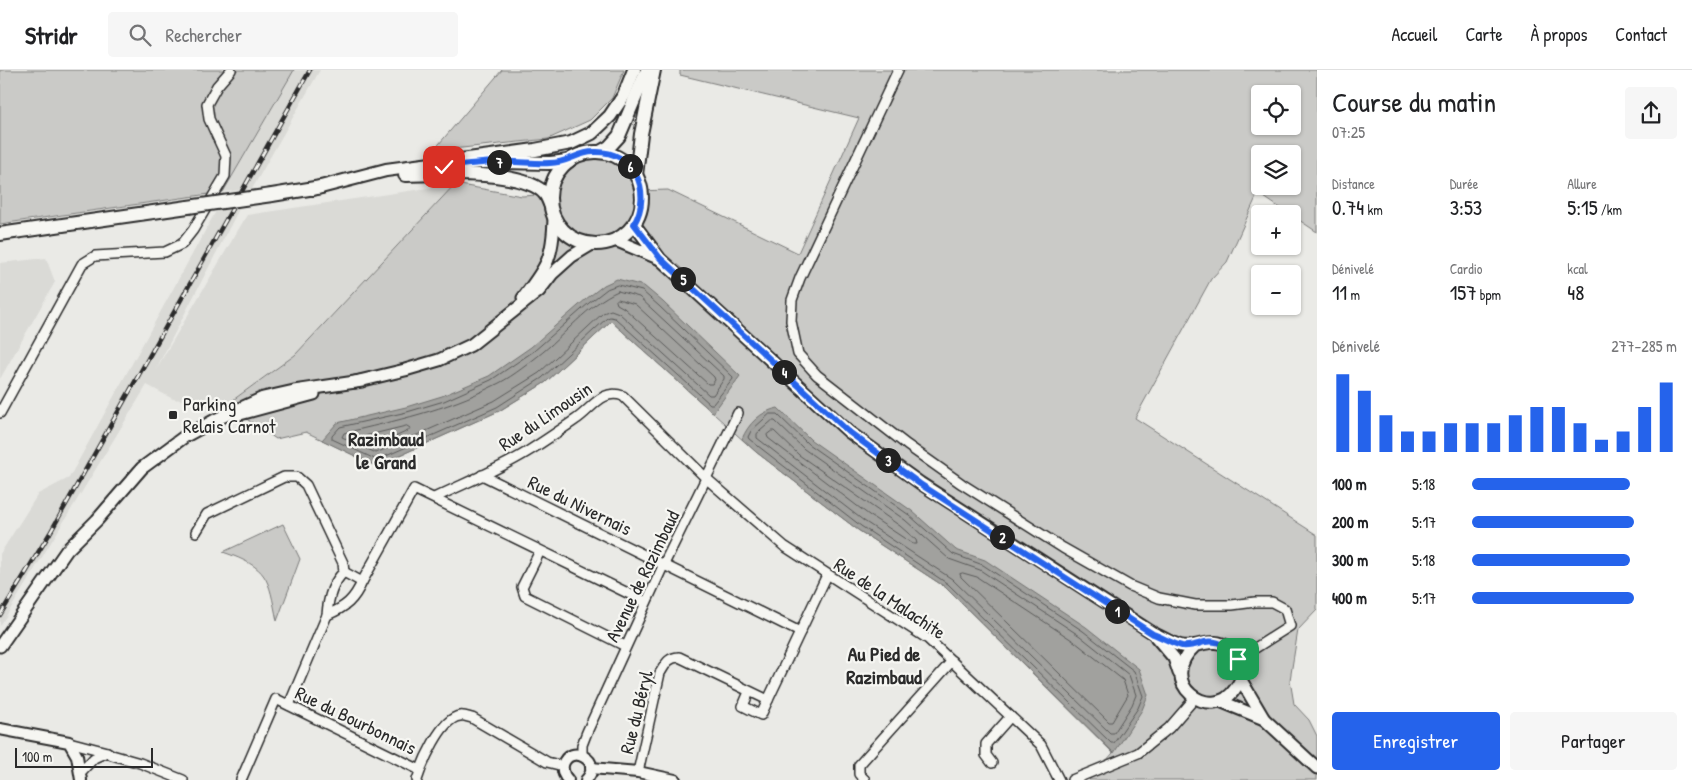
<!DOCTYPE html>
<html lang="fr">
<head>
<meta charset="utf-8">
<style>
	:root { --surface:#fff; --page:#f6f6f6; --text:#202124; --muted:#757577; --line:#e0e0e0; --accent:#2563eb }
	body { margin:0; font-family:"Patrick Hand",sans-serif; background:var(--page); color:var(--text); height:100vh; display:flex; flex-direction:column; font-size:19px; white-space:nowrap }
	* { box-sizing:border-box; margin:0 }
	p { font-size:16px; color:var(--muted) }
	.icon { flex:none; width:28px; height:28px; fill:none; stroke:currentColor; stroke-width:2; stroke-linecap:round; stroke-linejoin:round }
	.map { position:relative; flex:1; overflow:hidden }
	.details { display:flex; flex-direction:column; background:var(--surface); width:375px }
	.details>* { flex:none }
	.fabs { position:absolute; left:1251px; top:15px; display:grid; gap:10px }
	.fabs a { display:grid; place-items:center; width:50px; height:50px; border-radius:5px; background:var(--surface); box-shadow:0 1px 4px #0004; font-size:25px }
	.scale { position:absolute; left:15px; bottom:12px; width:138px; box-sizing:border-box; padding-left:5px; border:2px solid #2b2b2b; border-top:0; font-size:14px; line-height:18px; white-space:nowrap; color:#2b2b2b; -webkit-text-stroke:4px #f6f6f2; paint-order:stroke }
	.pin { position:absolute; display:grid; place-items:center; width:42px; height:42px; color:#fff; margin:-21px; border-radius:10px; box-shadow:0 2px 8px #0006 }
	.km { position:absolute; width:25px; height:25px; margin:-12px; border-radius:50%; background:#222; color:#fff; font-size:14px; line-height:25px; text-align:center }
	.round { display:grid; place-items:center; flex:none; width:52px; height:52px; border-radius:5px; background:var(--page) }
	.summary { display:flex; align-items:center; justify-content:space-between; height:85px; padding:0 15px }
	h1 { font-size:28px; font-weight:600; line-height:38px }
	.figures { display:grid; grid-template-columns:repeat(3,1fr); gap:8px; height:85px; padding:5px 15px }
	.figures div { display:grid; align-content:center }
	.figures b { font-size:21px; font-weight:600 }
	.figures small { font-size:14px; font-weight:400 }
	.figures p { font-size:14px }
	.chart { height:140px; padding:10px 15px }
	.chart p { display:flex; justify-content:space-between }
	.chart svg { width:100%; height:90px; margin-top:5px; stroke:var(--accent); stroke-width:6 }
	.action { display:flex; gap:10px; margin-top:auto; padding:10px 15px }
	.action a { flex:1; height:58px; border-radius:5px; background:var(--accent); color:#fff; font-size:20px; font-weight:600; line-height:58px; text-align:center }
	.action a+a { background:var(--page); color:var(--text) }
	ul { padding:0 15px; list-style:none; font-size:16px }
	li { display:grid; grid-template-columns:80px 60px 1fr; align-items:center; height:38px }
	li i { height:12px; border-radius:6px; background:var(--accent) }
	header { display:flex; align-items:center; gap:30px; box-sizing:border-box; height:70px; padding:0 25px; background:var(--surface); border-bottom:1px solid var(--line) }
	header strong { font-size:24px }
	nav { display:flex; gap:28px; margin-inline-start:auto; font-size:18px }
	.search { width:350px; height:45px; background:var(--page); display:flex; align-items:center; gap:12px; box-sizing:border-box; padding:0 18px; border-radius:5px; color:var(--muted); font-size:19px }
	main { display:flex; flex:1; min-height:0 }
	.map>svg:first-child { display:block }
</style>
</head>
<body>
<header>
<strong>Stridr</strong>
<div class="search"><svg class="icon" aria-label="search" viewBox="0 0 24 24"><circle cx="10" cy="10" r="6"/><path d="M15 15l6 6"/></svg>Rechercher</div>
<nav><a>Accueil</a><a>Carte</a><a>À propos</a><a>Contact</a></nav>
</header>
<main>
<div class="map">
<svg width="1317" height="710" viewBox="0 0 1317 710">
	<rect width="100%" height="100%" fill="#eaeae6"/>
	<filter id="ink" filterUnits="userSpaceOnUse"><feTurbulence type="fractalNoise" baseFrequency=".02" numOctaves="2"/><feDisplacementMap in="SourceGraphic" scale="10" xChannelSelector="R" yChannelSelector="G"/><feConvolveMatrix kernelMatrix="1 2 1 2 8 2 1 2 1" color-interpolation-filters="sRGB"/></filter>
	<g filter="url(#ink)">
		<g fill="#dadad6">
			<path d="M294 0H320L252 119 223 122Z"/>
			<path d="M455 114 295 285 225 335 173 329 147 315 0 556V484L38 424 69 408 216 141 240 137 155 301 247 145Z"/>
			<path d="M46 188 55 212 0 309V193Z"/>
		</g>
		<g fill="#cacac7" stroke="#7a7a79" fill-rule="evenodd">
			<path d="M0 0H294L223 122 0 154Z"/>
			<path d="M502 0H624L612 28 590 50 548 69 433 81Z"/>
			<path d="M680 0H1317V162L1293 146 1292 144H1289L1258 123 1227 192 1211 209 1135 348 1317 465V540L1298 560 1290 610 1294 634 1309 650 1317 666V710H1089L1113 683 945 517 858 460 756 382 611 251 546 312 499 341 376 396 306 362 276 369 226 335 295 285 455 114 522 126 556 124C567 78 626 75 636 121L668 120 798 183 859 48 680 5ZM1260 24H1292V56H1260ZM1260 84H1292V116H1260Z"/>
			<path d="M283 454 300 489 277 551C268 507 269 498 223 482Z"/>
		</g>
		<g fill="#a1a19e" stroke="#727270">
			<path d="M617 209 644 216 663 232 740 306 713 343 611 251 546 312 499 341 376 396 322 370 337 353 406 337 442 326 489 306 531 277 586 229 604 215Z"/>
			<path d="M778 338 811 370 912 441 956 480 985 490 1086 557 1139 599 1148 625 1142 640 1114 683 945 517 858 460 756 382 742 369C748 354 761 341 778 338Z"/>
		</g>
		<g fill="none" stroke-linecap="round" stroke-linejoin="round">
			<g stroke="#5a5a59" stroke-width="1">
				<path d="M618 215 642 221 659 236 732 306 733 309 713 334H710L615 248 610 247 607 248 542 308 497 337 377 390 332 369V366L340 357 407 342 444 331 491 310 534 281 589 233 607 219Z"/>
				<path d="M618 221 639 227 724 306V309L713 325H709L619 243 611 240 603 243 539 303 494 331 376 383 342 367 344 363C395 351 446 340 493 316 509 309 524 297 538 286 564 266 588 234 618 221Z"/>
				<path d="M618 229 635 234 714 307 715 310 712 314H708L624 238 617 234 616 231Z"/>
				<path d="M770 344H777L808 374 909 445 953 484 983 495 1083 561 1134 601 1143 626 1138 638 1114 673H1111L948 514 861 456 749 369 748 367 751 361Z"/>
				<path d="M772 351H775L804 379 905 450 949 489 980 500 1080 566 1129 605 1136 625 1132 635 1114 663H1110L952 509 864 451 757 368V364Z"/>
				<path d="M407 356 410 358 408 361 377 375 364 369 366 366Z"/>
				<path d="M772 361H774L799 385 900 456 916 470 917 474H913L869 445 768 368 767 365Z"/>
				<path d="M963 503 977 507 1075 572 1123 610 1128 625 1112 652H1109L961 507 960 504Z"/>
			</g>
			<g stroke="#2b2b2b" stroke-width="12">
				<g id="minor">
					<path d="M898 0 800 208 792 230 791 251 798 284 817 305 907 375 962 414 1063 478 1130 516 1159 528 1195 535H1232L1255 532H1272L1285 539 1290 556 1238 589"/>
					<path d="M0 343 82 194 95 186 165 182 182 174 193 160 225 106 226 86 209 49 207 34 217 16 231 0"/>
					<path d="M482 405 800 562"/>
					<path d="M434 428C465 413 498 400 527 382 543 372 559 361 575 350 592 339 602 318 623 326L707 409 784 476 928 569 1041 675 1059 710"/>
					<path d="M196 462 207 444 284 407H297L306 415 343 493 344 502"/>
					<path d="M540 481 522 517 525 526 625 576"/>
					<path d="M344 502 362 512C354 530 346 537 327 545 328 529 332 513 344 502Z"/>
					<path d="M362 512 414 419 646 532"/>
					<path d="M749 622 743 636 761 645 768 630"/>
					<path d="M289 635 327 545"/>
					<path d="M69 672 107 682 112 685 140 693 183 710"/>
					<path d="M582 685V675L587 662 664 494 738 343"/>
					<path d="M992 693 986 685V674L1010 647"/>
					<path d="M638 702 660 603C666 594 667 588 679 587L768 630 827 505"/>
					<path d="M80 703 94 688 107 682"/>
					<path d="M241 710 276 629 420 700"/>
					<path d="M417 710C422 694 441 648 460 646 463 645 468 647 472 648L547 692 563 696"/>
					<path d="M865 710 859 704V695L952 591"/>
					<path d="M1072 710 1138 683 1169 658 1195 628"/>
				</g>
			</g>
			<g stroke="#2b2b2b" stroke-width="14">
				<g id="tertiary">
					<path d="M0 659 69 672 77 686 81 710"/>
					<path d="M591 698 638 702 675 710"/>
					<path d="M568 710C564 706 562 701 563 695 569 673 605 690 586 710"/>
				</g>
			</g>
			<g stroke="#2b2b2b" stroke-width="15">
				<g id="secondary">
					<path d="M634 154 660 189 849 362 920 413 1153 563C1162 567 1172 574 1182 576 1199 579 1212 565 1230 578 1238 585 1241 596 1241 606 1241 611 1238 615 1235 619 1212 654 1154 613 1195 576"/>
					<path d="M615 170 658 188"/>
					<path d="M523 228C547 196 553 189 554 148"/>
					<path d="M355 312 405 300 439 290 471 275 539 221 552 204 572 186 592 174"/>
					<path d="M240 344 314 324"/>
					<path d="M1156 567 1174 588 1179 603"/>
					<path d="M0 576 67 480 97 450 142 398 184 367 215 350 263 328 294 321 362 311"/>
					<path d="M1241 610 1264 649 1317 698"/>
					<path d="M1220 631 1264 649"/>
				</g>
			</g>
			<g stroke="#2b2b2b" stroke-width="16">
				<g id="primary">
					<circle cx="596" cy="128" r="46"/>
					<path d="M600 82 609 77 619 66 647 0"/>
					<path d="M496 92 550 93 569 91"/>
					<path d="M405 105C436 104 524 99 545 124 547 126 548 130 550 134"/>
					<path d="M636 105 641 64 654 0"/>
					<path d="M313 119 386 100 535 80 571 73 592 63 610 46 624 25 634 0"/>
					<path d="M272 125 321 117"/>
					<path d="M0 164 188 137"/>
				</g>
			</g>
			<use href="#minor" stroke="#f6f6f2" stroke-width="9"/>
			<use href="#tertiary" stroke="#f6f6f2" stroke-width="10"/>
			<use href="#secondary" stroke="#f6f6f2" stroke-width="11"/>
			<use href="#primary" stroke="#f6f6f2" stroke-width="12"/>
			<g stroke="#2b2b2b" stroke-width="4.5">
				<path id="rail" d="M0 545 50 463 310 0"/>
			</g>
			<use href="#rail" stroke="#f6f6f2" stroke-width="2.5" stroke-dasharray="8" stroke-linecap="butt"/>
			<g stroke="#2b2b2b" stroke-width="16" stroke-linecap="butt">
				<path id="primary-bridge" d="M188 137 272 125"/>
			</g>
			<use href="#primary-bridge" stroke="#f6f6f2" stroke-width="12"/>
		</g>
	</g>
	<g fill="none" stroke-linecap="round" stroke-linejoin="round" filter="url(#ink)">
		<g stroke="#fff" stroke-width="10">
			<path id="route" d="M444 97C462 95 482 92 501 92 517 91 534 94 550 93 568 93 578 82 594 82 634 80 653 121 634 154L660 188 849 362 920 414 1153 564C1162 567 1173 574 1182 576 1191 577 1197 574 1205 572 1220 569 1230 578 1238 589"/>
		</g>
		<use href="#route" stroke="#2563eb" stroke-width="6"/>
	</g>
	<rect fill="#2b2b2b" stroke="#f6f6f2" stroke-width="2" x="168" y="340" width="10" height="10" rx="2.5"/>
	<g text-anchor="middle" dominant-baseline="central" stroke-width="4.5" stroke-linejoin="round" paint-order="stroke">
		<g font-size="19" fill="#2b2b2b" stroke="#f6f6f2" text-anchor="start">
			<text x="183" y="334">Parking<tspan x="183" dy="22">Relais Carnot</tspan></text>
		</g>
		<g font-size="19" fill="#2b2b2b" stroke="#f6f6f2">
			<text transform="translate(545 346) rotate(-34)">Rue du Limousin</text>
			<text transform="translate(580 435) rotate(26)">Rue du Nivernais</text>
			<text transform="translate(642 506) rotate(-64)">Avenue de Razimbaud</text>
			<text transform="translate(890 528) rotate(34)">Rue de la Malachite</text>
			<text transform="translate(636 642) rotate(-76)">Rue du Béryl</text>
			<text transform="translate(356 650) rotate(26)">Rue du Bourbonnais</text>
		</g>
		<g font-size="20" font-weight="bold" fill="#2b2b2b" stroke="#f6f6f2">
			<text x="386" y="368">Razimbaud<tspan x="386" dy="23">le Grand</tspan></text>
			<text x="884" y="583">Au Pied de<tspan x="884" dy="23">Razimbaud</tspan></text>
		</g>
	</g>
</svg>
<div class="fabs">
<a><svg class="icon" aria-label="locate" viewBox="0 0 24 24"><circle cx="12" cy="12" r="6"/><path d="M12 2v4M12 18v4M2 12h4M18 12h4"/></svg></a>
<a><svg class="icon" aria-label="layers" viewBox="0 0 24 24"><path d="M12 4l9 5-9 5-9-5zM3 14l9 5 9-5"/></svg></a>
<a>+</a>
<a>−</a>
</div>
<div class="scale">100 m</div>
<div class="pin" style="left:1238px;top:589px;background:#1e9e55"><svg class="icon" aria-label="arrive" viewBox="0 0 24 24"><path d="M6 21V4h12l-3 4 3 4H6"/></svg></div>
<div class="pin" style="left:444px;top:97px;background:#d93025"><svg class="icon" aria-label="check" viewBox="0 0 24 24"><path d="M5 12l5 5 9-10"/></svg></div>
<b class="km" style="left:1117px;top:541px">1</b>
<b class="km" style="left:1002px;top:467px">2</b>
<b class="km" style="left:888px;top:390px">3</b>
<b class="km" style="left:784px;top:302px">4</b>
<b class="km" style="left:683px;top:209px">5</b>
<b class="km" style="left:630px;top:96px">6</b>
<b class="km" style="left:499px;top:92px">7</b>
</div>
<section class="details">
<div class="summary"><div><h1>Course du matin</h1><p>07:25</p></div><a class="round"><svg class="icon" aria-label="share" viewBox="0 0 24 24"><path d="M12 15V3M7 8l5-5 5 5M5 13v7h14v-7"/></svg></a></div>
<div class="figures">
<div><p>Distance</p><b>0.74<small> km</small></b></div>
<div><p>Durée</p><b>3:53</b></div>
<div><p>Allure</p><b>5:15<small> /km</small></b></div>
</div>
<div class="figures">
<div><p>Dénivelé</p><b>11<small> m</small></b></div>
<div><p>Cardio</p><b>157<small> bpm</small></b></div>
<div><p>kcal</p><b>48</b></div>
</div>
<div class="chart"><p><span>Dénivelé</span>277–285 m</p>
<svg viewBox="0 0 160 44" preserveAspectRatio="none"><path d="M5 44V6M15 44V14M25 44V26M35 44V34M45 44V34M55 44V30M65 44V30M75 44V30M85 44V26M95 44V22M105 44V22M115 44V30M125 44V38M135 44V34M145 44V22M155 44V10"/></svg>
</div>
<ul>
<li><b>100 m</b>5:18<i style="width:77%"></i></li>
<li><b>200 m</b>5:17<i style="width:79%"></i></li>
<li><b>300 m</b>5:18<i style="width:77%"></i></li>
<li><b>400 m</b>5:17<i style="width:79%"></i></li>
</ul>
<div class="action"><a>Enregistrer</a><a>Partager</a></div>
</section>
</main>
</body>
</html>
